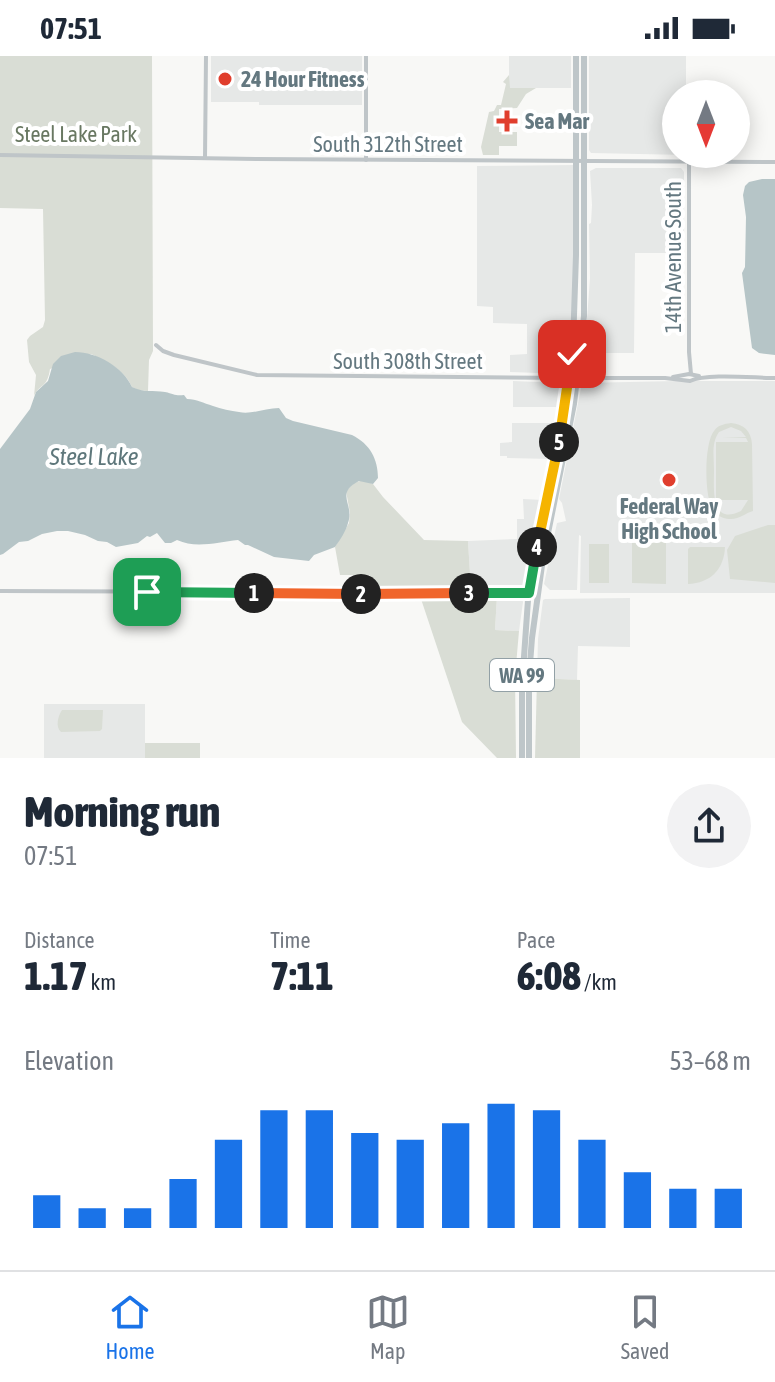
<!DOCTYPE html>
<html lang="en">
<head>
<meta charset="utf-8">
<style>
	:root { --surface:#fff; --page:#f2f2f3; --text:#1f2937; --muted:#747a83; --line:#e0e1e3; --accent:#1a73e8 }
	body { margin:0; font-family:"Asap Condensed",sans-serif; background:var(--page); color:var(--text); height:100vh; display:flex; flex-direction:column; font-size:30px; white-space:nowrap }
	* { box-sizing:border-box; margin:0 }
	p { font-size:26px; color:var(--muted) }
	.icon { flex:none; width:44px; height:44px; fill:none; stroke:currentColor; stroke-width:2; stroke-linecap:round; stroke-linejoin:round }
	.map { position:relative; height:702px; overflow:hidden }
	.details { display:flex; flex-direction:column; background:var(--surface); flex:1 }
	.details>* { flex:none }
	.needle { width:52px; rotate:180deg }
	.controls { position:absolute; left:662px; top:24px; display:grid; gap:16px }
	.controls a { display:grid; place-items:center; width:88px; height:88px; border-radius:50%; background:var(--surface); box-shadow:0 4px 20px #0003; font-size:40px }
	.pin { position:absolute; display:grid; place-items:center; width:68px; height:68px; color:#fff; margin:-34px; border-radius:16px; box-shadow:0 4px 12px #0006 }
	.km { position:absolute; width:40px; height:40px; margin:-20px; border-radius:50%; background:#222; color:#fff; font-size:22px; line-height:40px; text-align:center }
	.round { display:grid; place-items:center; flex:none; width:84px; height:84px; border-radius:42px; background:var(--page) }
	.head { display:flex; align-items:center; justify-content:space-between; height:136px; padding:0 24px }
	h1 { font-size:44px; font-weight:800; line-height:60px }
	.stats { display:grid; grid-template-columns:repeat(3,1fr); gap:12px; height:136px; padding:8px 24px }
	.stats div { display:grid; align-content:center }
	.stats b { font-size:40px; font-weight:800 }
	.stats small { font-size:22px; font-weight:400 }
	.stats p { font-size:22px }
	.chart { height:224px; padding:16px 24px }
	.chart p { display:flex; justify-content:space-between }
	.chart svg { width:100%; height:144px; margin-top:8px; stroke:var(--accent); stroke-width:6 }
	.status { display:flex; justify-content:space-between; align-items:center; height:56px; padding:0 40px; background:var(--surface); direction:ltr }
	.status svg { height:22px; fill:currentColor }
	.tab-bar { display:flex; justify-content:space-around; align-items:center; height:112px; border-top:2px solid var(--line); background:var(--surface); font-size:22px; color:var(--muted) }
	.tab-bar a { display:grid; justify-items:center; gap:4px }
	.tab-bar .current { color:var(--accent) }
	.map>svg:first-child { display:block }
</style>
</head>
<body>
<div class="status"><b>07:51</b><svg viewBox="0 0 49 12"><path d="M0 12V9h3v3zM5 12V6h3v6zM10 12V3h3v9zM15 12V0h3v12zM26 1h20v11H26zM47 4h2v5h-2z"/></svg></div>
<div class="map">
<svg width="775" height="702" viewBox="0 0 775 702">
	<rect width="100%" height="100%" fill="#f8f8f6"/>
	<g fill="#e6e8e7">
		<path d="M211 0H362V49H259V46H211Z"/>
		<rect x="509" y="0" width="62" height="32"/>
		<path d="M589 0H686V38H676V98L687 99 591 97 589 94Z"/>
		<path d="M574 109 573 250 569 318 510 316V299L527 298V268L493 267V251L477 250V110Z"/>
		<path d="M596 112H681L684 116V197H635L634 297H586L585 291 590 222 589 168 591 167 592 149 590 115Z"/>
		<path d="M513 325 561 327 563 332 560 351H513Z"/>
		<path d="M677 325H775V537H580L581 480 579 479 577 534H550L544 528 557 467 566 465 562 447 559 443 582 327Z"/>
		<path d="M512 367H558L551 403 507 402V400H500V387L512 386Z"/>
		<path d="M523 443 543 444 526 531 523 533 471 534 468 485 517 483V463H524Z"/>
		<path d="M497 540 522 542 523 546 519 575 495 574Z"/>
		<path d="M630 542V591L578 590 577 624 537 622 538 583 543 544 545 543Z"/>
		<rect x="44" y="648" width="101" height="54"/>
	</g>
	<g fill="#d9ddd5" fill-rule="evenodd">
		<path d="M0 0H152L153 295 149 304 148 335 138 334 132 331C125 314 106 305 91 298L50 313C47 333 40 327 34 340L36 319 29 306 27 284 30 280 43 271 45 264 43 153 0 152Z"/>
		<path d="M509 19 510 32H536L526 38 517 52 499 53V76H517V90H499V99H483L481 91 489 56 494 55 497 49H501L506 28 503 26Z"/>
		<path d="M731 367C744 368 751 375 752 388L753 455C745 457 739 464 729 463 723 463 717 459 713 454 704 441 704 387 714 375 718 369 724 368 731 367ZM731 371 741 375 746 381 722 382H746L748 386H716V444H748L741 455C710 470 714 433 714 414 714 401 711 387 719 376Z"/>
		<path d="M363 424 373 428 383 441 424 484 468 485 471 534 370 535V519H340L335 491 349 467 350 457 346 435 354 427Z"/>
		<path d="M632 468H666V528L632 527Z"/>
		<path d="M768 469H775V527L730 523 727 494 735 480Z"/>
		<rect x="589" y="488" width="20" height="39"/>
		<path d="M690 491H725C724 514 710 527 688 528V493Z"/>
		<path d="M497 540 495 574 519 575 515 621 516 702H497L462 666 421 543Z"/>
		<path d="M537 622 580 624V702H535Z"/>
		<path d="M62 654H103L102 673 100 675 61 676C55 671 58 660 62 654Z"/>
		<rect x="145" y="687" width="55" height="15"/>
	</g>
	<g fill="#b6c5c7">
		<path d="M762 123H775V299L759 297 752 292 742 217 745 211 746 161 743 139 745 130 749 126Z"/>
		<path d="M75 296C97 296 123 311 132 331 144 337 153 334 165 336 174 338 175 340 184 339L187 343C197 343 203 347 213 350 221 353 231 355 239 356 251 359 265 352 279 352L286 362 293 365 352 379C370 388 378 403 378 422L373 428 359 425C334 438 355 448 348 467 346 475 340 484 335 491L314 499 309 505 274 501 248 489H245L238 484C218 486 196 493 177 484L171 487H165L157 477 150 481 147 480 138 487 116 491 107 486 98 485 85 479 68 475H57L42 478 28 485 19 486 3 498 0 499V393L30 353 36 336 48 325 53 308 61 300Z"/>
	</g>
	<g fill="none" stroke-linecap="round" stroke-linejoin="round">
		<g stroke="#bfc5c8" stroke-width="4">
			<path d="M0 99 257 103 775 106"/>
			<path d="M205 102 206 0"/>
			<path d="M366 104V0"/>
			<path d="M689 106V296L691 318"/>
			<path d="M156 289 163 295 174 299 257 319 569 322"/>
			<path d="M673 321 689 318 699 320"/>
			<path d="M577 322H665L690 325C707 317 754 322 775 322"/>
			<path d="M0 535 530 537"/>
		</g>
		<g stroke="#bec6c9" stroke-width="6">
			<path d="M522 702V629L528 544 535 500 562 372 573 289 576 199V0"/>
			<path d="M529 702V621L532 582 543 502 574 348 584 260V0"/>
		</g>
	</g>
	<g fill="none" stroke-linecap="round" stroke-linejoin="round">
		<g stroke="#fff" stroke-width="16">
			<path id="split-1" d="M147 536 254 537"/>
		</g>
		<g stroke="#fff" stroke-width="16">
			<path id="split-2" d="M254 537 361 538"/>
		</g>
		<g stroke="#fff" stroke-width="16">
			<path id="split-3" d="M361 538 469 537"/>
		</g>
		<g stroke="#fff" stroke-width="16">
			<path id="split-4" d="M469 537H529L537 491"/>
		</g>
		<g stroke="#fff" stroke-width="16">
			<path id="split-5" d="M537 491 559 386"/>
		</g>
		<g stroke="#fff" stroke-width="16">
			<path id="split-6" d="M559 386 572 298"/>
		</g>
		<use href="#split-1" stroke="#22a559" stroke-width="10"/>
		<use href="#split-2" stroke="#f0652b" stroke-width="10"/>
		<use href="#split-3" stroke="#f0652b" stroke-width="10"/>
		<use href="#split-4" stroke="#22a559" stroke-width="10"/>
		<use href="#split-5" stroke="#f5b400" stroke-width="10"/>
		<use href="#split-6" stroke="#f5b400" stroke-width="10"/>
	</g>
	<g fill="#e03e2d" stroke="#fff" stroke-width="3">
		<circle cx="225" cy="23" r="8"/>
		<path d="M503 53h8v8h8v8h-8v8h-8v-8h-8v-8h8z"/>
		<circle cx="669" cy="424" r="8"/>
	</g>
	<g text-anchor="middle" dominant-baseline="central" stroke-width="8" stroke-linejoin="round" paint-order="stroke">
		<rect fill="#fff" stroke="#92a0a6" stroke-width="2" x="490" y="603" width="64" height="32" rx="6"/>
		<g font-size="20" font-weight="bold" fill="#647880">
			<text x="522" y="619">WA 99</text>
		</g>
		<g font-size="22" font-weight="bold" fill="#647880" stroke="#fff" text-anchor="start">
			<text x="241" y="23">24 Hour Fitness</text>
			<text x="525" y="65">Sea Mar</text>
			<text x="669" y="450" text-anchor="middle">Federal Way<tspan x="669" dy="25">High School</tspan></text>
		</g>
		<g font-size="22" fill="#697862" stroke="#fff">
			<text x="76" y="78">Steel Lake Park</text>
		</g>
		<g font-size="22" fill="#647880" stroke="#fff">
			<text x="388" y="88">South 312th Street</text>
			<text transform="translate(673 201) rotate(-90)">14th Avenue South</text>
			<text x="408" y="305">South 308th Street</text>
		</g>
		<g font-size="24" font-style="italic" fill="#5e777b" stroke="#fff">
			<text x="94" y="400">Steel Lake</text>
		</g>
	</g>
</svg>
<div class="controls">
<a><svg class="needle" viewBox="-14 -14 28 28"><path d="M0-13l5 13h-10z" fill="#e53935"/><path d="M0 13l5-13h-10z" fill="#747a83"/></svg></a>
</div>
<div class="pin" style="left:147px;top:536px;background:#1e9e55"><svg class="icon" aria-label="arrive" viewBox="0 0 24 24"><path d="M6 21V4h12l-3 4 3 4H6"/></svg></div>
<div class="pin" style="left:572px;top:298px;background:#d93025"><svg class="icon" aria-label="check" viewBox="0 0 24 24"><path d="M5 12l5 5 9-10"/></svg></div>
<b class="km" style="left:254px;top:537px">1</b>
<b class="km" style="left:361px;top:538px">2</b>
<b class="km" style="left:469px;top:537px">3</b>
<b class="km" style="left:537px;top:491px">4</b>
<b class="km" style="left:559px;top:386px">5</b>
</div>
<section class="details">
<div class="head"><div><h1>Morning run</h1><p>07:51</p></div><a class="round"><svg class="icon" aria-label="share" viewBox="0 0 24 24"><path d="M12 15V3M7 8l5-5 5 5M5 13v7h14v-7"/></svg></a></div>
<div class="stats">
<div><p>Distance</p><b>1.17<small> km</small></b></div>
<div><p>Time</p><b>7:11</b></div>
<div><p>Pace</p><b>6:08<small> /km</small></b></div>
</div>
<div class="chart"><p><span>Elevation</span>53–68 m</p>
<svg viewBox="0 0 160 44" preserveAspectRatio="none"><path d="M5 44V34M15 44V38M25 44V38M35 44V29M45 44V17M55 44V8M65 44V8M75 44V15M85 44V17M95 44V12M105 44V6M115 44V8M125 44V17M135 44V27M145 44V32M155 44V32"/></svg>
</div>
</section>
<nav class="tab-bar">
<a class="current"><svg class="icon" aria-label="home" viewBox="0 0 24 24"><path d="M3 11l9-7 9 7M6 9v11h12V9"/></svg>Home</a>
<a><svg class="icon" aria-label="map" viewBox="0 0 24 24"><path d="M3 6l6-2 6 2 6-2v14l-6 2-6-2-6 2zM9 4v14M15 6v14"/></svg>Map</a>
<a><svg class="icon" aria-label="saved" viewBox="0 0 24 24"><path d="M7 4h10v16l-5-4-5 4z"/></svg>Saved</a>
</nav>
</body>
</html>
